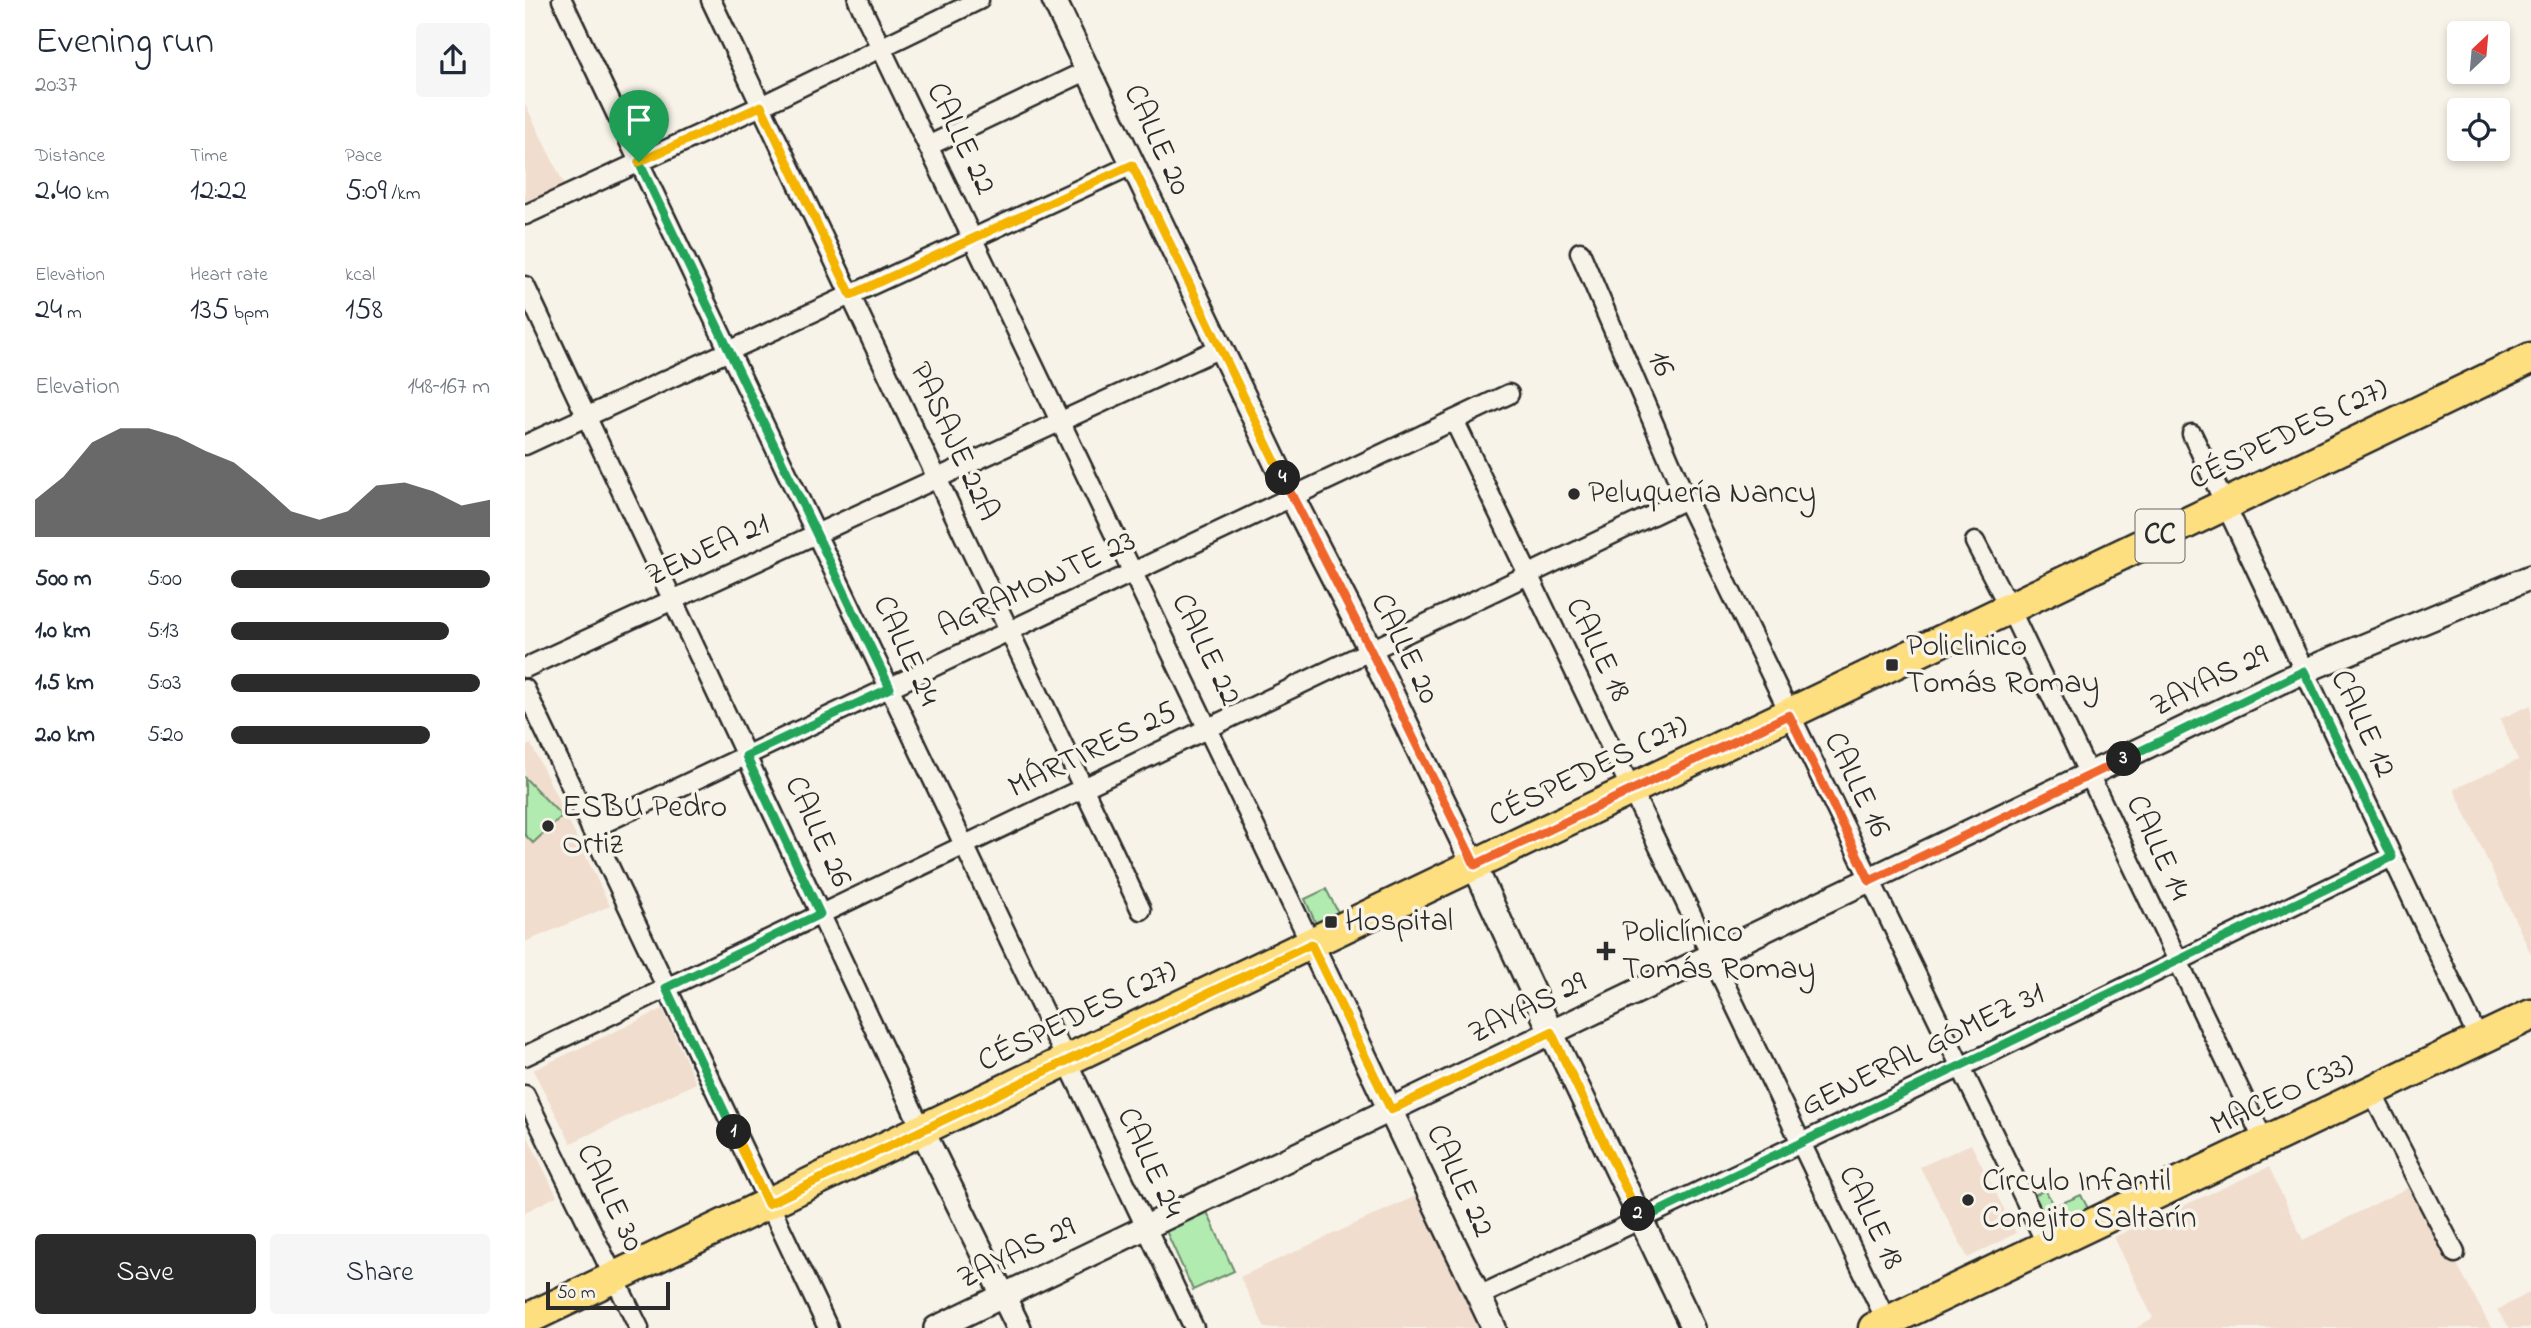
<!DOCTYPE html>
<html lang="en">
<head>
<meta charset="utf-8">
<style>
	:root { --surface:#fff; --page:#f6f6f7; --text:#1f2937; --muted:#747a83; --accent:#2b2b2b }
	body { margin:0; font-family:"Indie Flower",sans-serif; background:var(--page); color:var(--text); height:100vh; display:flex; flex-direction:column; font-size:26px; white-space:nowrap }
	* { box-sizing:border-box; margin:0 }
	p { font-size:23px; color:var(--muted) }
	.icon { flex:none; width:38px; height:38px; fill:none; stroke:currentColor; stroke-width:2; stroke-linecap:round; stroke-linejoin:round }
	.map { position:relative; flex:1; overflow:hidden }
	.sheet { display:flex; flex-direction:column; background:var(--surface); width:525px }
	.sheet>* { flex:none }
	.needle { width:46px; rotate:26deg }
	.tools { position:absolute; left:1922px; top:21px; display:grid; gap:14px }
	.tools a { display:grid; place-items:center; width:63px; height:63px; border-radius:7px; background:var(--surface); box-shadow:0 4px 10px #0003; font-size:35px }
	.scale { position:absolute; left:21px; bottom:18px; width:124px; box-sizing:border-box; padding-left:7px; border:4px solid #2b2b2b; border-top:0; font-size:19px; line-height:24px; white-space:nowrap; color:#2b2b2b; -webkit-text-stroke:5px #f7f3e8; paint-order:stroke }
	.pin { position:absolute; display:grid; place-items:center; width:60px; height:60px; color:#fff; margin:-72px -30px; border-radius:50% 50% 50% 0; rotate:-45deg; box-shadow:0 0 7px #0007 }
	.pin .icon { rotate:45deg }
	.km { position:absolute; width:35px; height:35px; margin:-18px; border-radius:50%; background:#222; color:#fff; font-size:19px; line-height:35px; text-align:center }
	.round { display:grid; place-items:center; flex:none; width:74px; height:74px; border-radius:7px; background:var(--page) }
	.headline { display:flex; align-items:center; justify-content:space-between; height:119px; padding:0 35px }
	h1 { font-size:38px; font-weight:600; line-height:52px }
	.stats { display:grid; grid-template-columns:repeat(3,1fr); gap:10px; height:119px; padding:7px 35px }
	.stats div { display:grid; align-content:center }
	.stats b { font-size:30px; font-weight:600 }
	.stats small { font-size:19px; font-weight:400 }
	.stats p { font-size:19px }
	.chart { height:196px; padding:14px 35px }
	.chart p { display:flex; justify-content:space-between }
	.chart svg { width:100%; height:126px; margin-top:7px; fill:var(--accent); opacity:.7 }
	.button { display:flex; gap:14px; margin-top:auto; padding:14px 35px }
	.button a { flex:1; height:80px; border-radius:7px; background:var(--accent); color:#fff; font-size:28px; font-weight:600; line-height:80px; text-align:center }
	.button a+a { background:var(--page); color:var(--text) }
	ul { padding:0 35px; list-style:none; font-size:23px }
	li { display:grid; grid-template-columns:112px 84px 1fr; align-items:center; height:52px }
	li i { height:18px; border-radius:9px; background:var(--accent) }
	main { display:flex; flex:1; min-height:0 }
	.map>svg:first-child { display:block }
</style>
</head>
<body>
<main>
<section class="sheet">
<div class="headline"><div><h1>Evening run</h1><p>20:37</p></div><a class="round"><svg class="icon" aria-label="share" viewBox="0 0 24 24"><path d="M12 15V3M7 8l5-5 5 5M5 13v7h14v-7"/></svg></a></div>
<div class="stats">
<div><p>Distance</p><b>2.40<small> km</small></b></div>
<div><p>Time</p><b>12:22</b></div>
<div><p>Pace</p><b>5:09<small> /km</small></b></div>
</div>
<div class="stats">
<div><p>Elevation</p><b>24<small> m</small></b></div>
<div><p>Heart rate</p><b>135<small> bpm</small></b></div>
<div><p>kcal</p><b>158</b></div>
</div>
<div class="chart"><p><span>Elevation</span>148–167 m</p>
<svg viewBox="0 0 160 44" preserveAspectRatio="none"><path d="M0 44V31L10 23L20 11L30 6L40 6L50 9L60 14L70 18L80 26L90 35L100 38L110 35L120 26L130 25L140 28L150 33L160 31V44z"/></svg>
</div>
<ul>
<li><b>500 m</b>5:00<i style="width:100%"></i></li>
<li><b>1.0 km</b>5:13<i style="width:84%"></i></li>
<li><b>1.5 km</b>5:03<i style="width:96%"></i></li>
<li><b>2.0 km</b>5:20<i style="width:77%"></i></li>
</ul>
<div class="button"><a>Save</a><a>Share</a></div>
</section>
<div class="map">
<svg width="2006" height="1328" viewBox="0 0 2006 1328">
	<rect width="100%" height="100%" fill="#f7f3e8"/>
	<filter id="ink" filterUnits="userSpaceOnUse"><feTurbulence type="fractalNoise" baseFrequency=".0143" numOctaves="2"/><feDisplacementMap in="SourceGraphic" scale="14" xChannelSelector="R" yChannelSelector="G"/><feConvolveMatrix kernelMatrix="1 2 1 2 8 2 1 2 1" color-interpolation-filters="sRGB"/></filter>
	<g filter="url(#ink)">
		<g fill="#f0ddce">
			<path d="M0 104 40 186 0 204Z"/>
			<path d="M2006 705V954L1929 789 1993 760 1975 719Z"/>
			<path d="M6 744 85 906 0 942V747Z"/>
			<path d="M138 1009 171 1083 46 1143 8 1070Z"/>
			<path d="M0 1131 32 1196 0 1212Z"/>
			<path d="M1446 1144 1491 1233 1443 1258 1395 1167Z"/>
			<path d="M1744 1167 1778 1240 1890 1184 1966 1328H1611L1628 1318 1589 1237Z"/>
			<path d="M893 1195 957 1328H740L715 1277Z"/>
			<path d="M2006 1292V1328H1985L1972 1310Z"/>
		</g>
		<g fill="#b1ebaf" stroke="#6e8b6d" stroke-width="2">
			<path d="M0 778 37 816 8 843 0 835Z"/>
			<path d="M801 889 814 914 791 924 780 899Z"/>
			<path d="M1520 1190 1530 1206 1556 1195 1566 1214 1528 1232 1509 1195Z"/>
			<path d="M682 1212 709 1271 668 1290 641 1231Z"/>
		</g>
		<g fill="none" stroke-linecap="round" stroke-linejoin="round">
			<g stroke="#2b2b2b" stroke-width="23">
				<g id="minor">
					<path d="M37 0 669 1328"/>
					<path d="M186 0 616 910"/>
					<path d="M333 0 786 944"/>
					<path d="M403 146 563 70"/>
					<path d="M0 215 236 106 454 0"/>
					<path d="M1055 252 1161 499 1523 1247"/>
					<path d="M0 286 397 1130"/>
					<path d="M929 420 1362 1322"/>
					<path d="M1667 434 1954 1040"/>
					<path d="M0 445 607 165"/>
					<path d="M1450 542 1485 609 1740 1143"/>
					<path d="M0 668 695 348"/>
					<path d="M0 689 303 1328"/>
					<path d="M66 829 984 394"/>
					<path d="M0 1056 1161 499"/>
					<path d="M1847 1093 1930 1253"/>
					<path d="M0 1095 114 1328"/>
					<path d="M954 1296 1436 1067 1867 857"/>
				</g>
			</g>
			<g stroke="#2b2b2b" stroke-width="28">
				<g id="tertiary">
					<path d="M529 0 767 497 846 651 949 865 1026 1032 1168 1328"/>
					<path d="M786 944 969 1328"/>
					<path d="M397 1130 494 1328"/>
					<path d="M411 1328 1779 671 2006 577"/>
				</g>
			</g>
			<g stroke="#2b2b2b" stroke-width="35">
				<g id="primary">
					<path d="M0 1320 2006 358"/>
					<path d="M1349 1328 2006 1015"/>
				</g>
			</g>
			<use href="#minor" stroke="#f7f3e8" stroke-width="18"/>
			<use href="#tertiary" stroke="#f7f3e8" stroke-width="23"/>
			<use href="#primary" stroke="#fedf80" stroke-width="30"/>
		</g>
	</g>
	<g fill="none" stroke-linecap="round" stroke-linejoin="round" filter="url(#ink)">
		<g stroke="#fff" stroke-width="14">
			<path id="split-1" d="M114 162 365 688 221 756 295 914 141 988 209 1132"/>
		</g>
		<g stroke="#fff" stroke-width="14">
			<path id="split-2" d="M209 1132 243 1204 786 944 866 1110 1026 1032 1113 1214"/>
		</g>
		<g stroke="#fff" stroke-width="14">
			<path id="split-3" d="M1113 1214 1116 1220 1867 857 1779 671 1599 759"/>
		</g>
		<g stroke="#fff" stroke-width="14">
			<path id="split-4" d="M758 478 846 651 950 865 1264 715 1345 881 1599 759"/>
		</g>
		<g stroke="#fff" stroke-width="14">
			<path id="split-5" d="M114 162 236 106 326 295 607 165 758 478"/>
		</g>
		<use href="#split-1" stroke="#22a559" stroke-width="9"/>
		<use href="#split-2" stroke="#f5b400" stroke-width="9"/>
		<use href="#split-3" stroke="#22a559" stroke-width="9"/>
		<use href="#split-4" stroke="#f0652b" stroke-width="9"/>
		<use href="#split-5" stroke="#f5b400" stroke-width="9"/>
	</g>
	<g fill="#2b2b2b" stroke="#f7f3e8" stroke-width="2.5">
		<circle cx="1049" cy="494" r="7"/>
		<rect x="1360" y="658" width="14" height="14" rx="3.5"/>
		<circle cx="23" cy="826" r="7"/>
		<rect x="799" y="915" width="14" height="14" rx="3.5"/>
		<path d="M1077.5 940.5h7v7h7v7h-7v7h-7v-7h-7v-7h7z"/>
		<circle cx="1443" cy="1200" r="7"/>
	</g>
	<g text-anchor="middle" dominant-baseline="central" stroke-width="7" stroke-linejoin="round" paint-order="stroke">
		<rect fill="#f7f3e8" stroke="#686764" stroke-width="2" x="1610.5" y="509.5" width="49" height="53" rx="5"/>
		<g font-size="30" font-weight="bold" fill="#2b2b2b">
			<text x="1635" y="536">CC</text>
		</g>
		<g font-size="32" fill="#2b2b2b" stroke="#f7f3e8">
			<text transform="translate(435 139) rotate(64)">CALLE 22</text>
			<text transform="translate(631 140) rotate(65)">CALLE 20</text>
			<text transform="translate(1135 364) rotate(67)">16</text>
			<text transform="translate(1764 435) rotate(-26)">CÉSPEDES (27)</text>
			<text transform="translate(428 442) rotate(65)">PASAJE 22A</text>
			<text transform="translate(183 551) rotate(-25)">ZENEA 21</text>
			<text transform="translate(512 585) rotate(-25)">AGRAMONTE 23</text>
			<text transform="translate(879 649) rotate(64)">CALLE 20</text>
			<text transform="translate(680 650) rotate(64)">CALLE 22</text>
			<text transform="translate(1072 650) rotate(64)">CALLE 18</text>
			<text transform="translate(380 651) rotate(65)">CALLE 24</text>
			<text transform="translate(1685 682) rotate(-26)">ZAYAS 29</text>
			<text transform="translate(1837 724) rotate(65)">CALLE 12</text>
			<text transform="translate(568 751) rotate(-26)">MÁRTIRES 25</text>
			<text transform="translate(1064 772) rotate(-26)">CÉSPEDES (27)</text>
			<text transform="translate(1331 785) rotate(64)">CALLE 16</text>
			<text transform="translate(292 832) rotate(65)">CALLE 26</text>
			<text transform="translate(1632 848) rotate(65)">CALLE 14</text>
			<text transform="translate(1003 1009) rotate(-26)">ZAYAS 29</text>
			<text transform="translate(553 1017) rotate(-26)">CÉSPEDES (27)</text>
			<text transform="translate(1398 1051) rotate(-26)">GENERAL GÓMEZ 31</text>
			<text transform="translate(1758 1096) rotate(-25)">MACEO (33)</text>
			<text transform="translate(624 1163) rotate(65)">CALLE 24</text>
			<text transform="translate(934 1181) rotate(65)">CALLE 22</text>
			<text transform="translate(84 1198) rotate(64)">CALLE 30</text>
			<text transform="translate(1345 1218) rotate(64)">CALLE 18</text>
			<text transform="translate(492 1254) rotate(-26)">ZAYAS 29</text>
		</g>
		<g font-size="32" fill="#2b2b2b" stroke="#f7f3e8" text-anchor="start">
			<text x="1063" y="494">Peluquería Nancy</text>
			<text x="1381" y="647">Policlinico<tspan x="1381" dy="37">Tomás Romay</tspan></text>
			<text x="37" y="808">ESBU Pedro<tspan x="37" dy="37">Ortiz</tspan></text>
			<text x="820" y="922">Hospital</text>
			<text x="1097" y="933">Policlínico<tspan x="1097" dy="37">Tomás Romay</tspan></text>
			<text x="1457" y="1182">Círculo Infantil<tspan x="1457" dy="37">Conejito Saltarín</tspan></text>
		</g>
	</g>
</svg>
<div class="tools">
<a><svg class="needle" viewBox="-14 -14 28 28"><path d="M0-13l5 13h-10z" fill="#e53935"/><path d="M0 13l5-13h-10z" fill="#747a83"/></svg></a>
<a><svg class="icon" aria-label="locate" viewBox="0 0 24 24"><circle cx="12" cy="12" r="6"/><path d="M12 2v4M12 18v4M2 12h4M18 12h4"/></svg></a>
</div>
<div class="scale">50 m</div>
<div class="pin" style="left:114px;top:162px;background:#1e9e55"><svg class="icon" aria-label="arrive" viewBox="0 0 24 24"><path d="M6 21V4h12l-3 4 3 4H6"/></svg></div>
<b class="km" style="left:209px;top:1132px">1</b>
<b class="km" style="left:1113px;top:1214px">2</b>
<b class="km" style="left:1599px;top:759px">3</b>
<b class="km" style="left:758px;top:478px">4</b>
</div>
</main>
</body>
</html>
